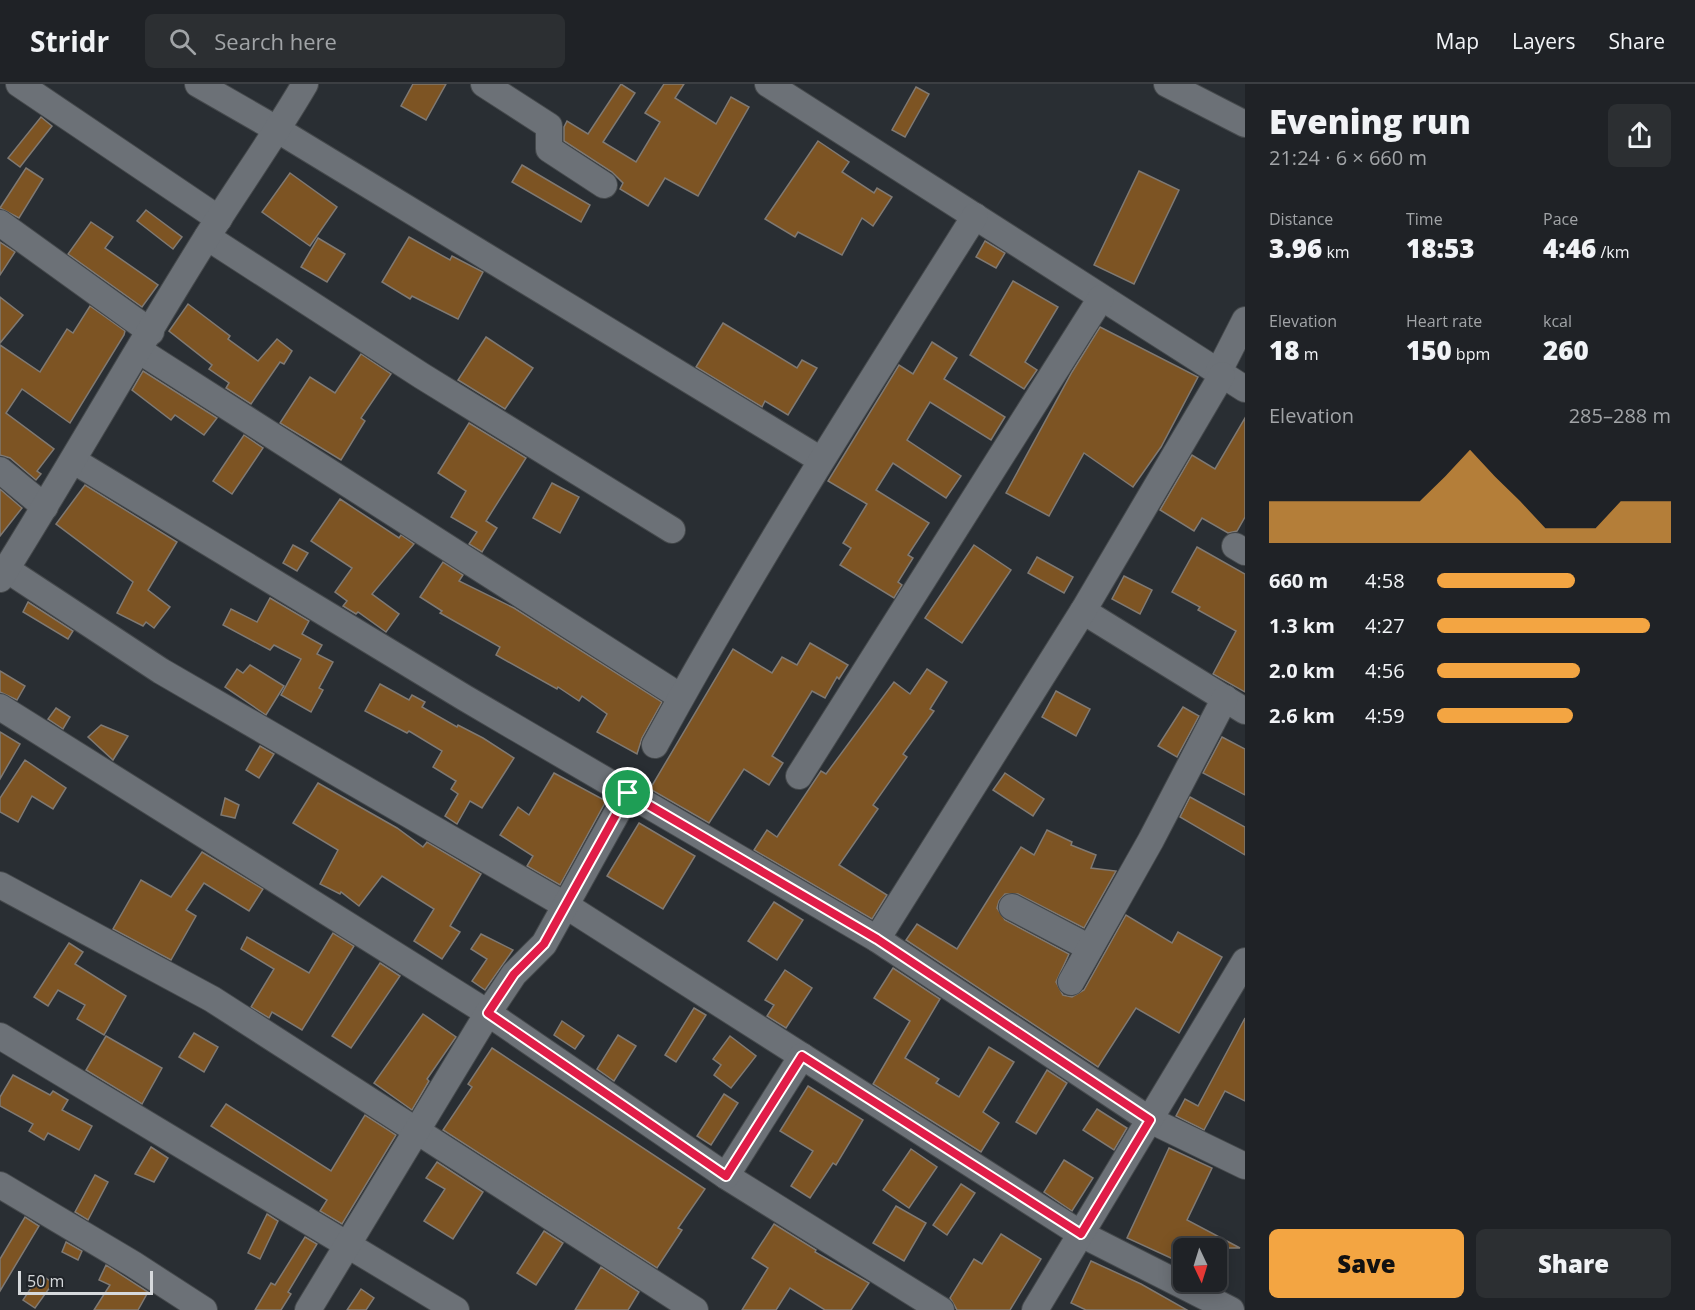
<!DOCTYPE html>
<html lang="en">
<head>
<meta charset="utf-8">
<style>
	:root { --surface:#1f2226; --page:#2c2f32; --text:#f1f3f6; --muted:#a1a4a7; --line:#3c3f43; --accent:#f3a542 }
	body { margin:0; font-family:"Open Sans",sans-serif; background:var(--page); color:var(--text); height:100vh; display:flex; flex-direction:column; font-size:22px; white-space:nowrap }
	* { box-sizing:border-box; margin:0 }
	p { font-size:20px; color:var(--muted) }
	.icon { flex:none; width:33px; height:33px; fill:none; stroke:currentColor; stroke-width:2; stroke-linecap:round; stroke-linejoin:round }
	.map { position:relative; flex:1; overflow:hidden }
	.drawer { display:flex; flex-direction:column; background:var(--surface); width:450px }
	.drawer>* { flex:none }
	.needle { width:39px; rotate:176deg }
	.controls { position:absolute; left:1173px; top:1154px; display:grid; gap:12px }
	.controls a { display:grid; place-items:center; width:54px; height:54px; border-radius:9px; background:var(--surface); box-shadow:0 3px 15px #0003,0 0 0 2px var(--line); font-size:30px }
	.scale { position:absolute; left:18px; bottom:15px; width:135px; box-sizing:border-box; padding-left:6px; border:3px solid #d6d9dc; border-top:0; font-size:16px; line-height:21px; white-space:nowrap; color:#d6d9dc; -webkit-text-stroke:4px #202429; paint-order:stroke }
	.pin { position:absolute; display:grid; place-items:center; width:51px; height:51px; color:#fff; margin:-26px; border:3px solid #fff; border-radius:50%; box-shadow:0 2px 6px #0007 }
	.round { display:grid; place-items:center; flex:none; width:63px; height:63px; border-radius:9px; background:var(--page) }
	.headline { display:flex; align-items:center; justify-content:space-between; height:102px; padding:0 24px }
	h1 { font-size:33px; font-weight:800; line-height:45px }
	.stats { display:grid; grid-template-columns:repeat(3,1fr); gap:9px; height:102px; padding:6px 24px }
	.stats div { display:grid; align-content:center }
	.stats b { font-size:26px; font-weight:800 }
	.stats small { font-size:16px; font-weight:400 }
	.stats p { font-size:16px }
	.chart { height:168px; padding:12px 24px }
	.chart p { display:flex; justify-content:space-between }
	.chart svg { width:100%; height:108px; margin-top:6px; fill:var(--accent); opacity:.7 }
	.cta { display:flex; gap:12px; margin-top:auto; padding:12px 24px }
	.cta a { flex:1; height:69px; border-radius:9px; background:var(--accent); color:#111; font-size:24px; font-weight:800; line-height:69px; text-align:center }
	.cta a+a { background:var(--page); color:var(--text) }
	ul { padding:0 24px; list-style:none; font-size:20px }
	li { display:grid; grid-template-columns:96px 72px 1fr; align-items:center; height:45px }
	li i { height:15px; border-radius:8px; background:var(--accent) }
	header { display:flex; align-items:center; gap:36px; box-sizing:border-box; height:84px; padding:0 30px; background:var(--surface); border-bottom:2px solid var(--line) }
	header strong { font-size:28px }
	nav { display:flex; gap:33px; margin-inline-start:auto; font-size:21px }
	.search { width:420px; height:54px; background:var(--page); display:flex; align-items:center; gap:15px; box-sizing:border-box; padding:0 21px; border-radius:9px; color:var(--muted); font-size:22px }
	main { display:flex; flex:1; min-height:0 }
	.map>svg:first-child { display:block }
</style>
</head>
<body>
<header>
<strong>Stridr</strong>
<div class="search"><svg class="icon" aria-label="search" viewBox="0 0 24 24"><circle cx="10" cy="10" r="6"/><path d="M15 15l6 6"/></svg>Search here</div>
<nav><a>Map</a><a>Layers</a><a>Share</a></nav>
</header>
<main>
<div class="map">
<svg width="1245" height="1226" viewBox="0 0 1245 1226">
	<rect width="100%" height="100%" fill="#292e33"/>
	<g fill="#7d5423" stroke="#7f7973" stroke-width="1.5">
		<path d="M413 0H446L426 36 401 22Z"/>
		<path d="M621 0 635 9 603 58 636 78 660 38 645 29 664 0H684L675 14 716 40 731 13 749 23 698 112 665 94 648 122 620 105 623 99 612 88 564 57V43L567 37 588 50Z"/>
		<path d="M916 3 929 10 905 53 892 46Z"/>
		<path d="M41 33 52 42 20 83 8 74Z"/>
		<path d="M818 57 849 78 842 88 874 109 877 104 892 113 873 142 862 134 842 171 798 148 795 153 765 135Z"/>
		<path d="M522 81 590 121 581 138 512 98Z"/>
		<path d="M26 84 43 95 19 134 0 124Z"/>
		<path d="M1139 87 1179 106 1134 200 1094 181Z"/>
		<path d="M290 89 337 123 310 162 262 128Z"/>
		<path d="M146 126 182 153 173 165 137 137Z"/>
		<path d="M91 138 113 153 105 164 158 201 142 223 68 170Z"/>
		<path d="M409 153 450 176 452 172 483 188 458 235 412 212 410 215 382 198Z"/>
		<path d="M318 154 345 170 327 198 301 183Z"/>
		<path d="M985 157 1005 169 996 184 976 173Z"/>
		<path d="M0 158 15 168 0 191Z"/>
		<path d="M1013 197 1058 223 1025 278 1037 286 1024 305 970 271Z"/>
		<path d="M0 213 23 231 0 259Z"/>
		<path d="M188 220 230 252 228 255 258 277 277 255 292 267 284 280 280 278 251 320 226 304 229 299 209 285 212 281 169 247Z"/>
		<path d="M90 222 125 247 124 251 70 339 22 305 6 329 54 365 37 387 41 390 36 396 10 374 0 371V261L40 288 67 245 73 249Z"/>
		<path d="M723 239 797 284 802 276 817 284 788 331 765 317 762 323 696 283Z"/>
		<path d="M1100 243 1198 293 1161 363 1133 403 1084 369 1049 432 1006 409 1072 288Z"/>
		<path d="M486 253 533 284 505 325 458 296Z"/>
		<path d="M932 258 957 274 944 295 1005 333 991 356 930 318 907 356 961 392 946 414 893 379 876 406 929 439 908 471 913 474 898 498 902 501 894 514 840 481 851 464 843 459 867 420 828 397 899 281 913 290Z"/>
		<path d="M361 270 391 290 361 334 365 337 341 376 280 339 310 293 335 309Z"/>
		<path d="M143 287 217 334 204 351 175 331 171 336 132 306Z"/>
		<path d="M1245 334V433L1237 447 1228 449 1202 434 1194 447 1160 426 1192 371 1215 385Z"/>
		<path d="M469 339 526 374 486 437 497 444 482 468 469 460 477 448 451 433 466 407 438 389Z"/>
		<path d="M244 351 263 364 232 410 213 397Z"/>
		<path d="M552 399 579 413 560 449 533 434Z"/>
		<path d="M85 401 177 458 148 506 170 523 154 544 146 538 143 542 117 529 133 498 56 440Z"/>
		<path d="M0 405 22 424 0 452Z"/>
		<path d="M340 415 399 454 401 451 414 460 372 510 399 530 386 548 358 528 356 530 343 522 347 517 335 508 352 484 311 457Z"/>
		<path d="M293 461 308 469 297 487 283 479Z"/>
		<path d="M974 461 1011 486 962 559 925 534Z"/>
		<path d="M1197 463 1245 490V608L1213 590 1236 547 1198 526 1200 523 1172 508Z"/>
		<path d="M1037 473 1073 493 1064 509 1028 489Z"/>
		<path d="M443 478 463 491 459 497 514 524 662 618 642 654 637 670 597 648 607 630 582 612 579 617 558 603 557 605 496 571 500 563 440 529 442 527 420 513Z"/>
		<path d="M1124 492 1152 506 1140 530 1112 515Z"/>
		<path d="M270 514 309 537 302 550 322 561 317 570 333 578 319 604 323 606 311 628 281 611 301 575 274 561 270 566 223 541 231 525 257 538Z"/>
		<path d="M28 518 73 547 68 555 23 528Z"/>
		<path d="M810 559 848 581 839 595 837 593 825 614 812 607 772 672 783 679 769 701 744 685 709 739 650 705 733 565 772 589 782 573 797 581Z"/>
		<path d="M250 581 284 602 266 631 225 603 237 585 243 589Z"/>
		<path d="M927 585 947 598 930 625 934 627 903 670 907 673 873 721 878 725 839 781 887 811 872 835 754 766 767 746 777 753 821 687 826 690 894 598 910 610Z"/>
		<path d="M0 587 25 602 17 616 0 608Z"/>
		<path d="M380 600 409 616 412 611 425 618 422 623 457 643 458 641 483 654 514 674 482 724 470 717 457 740 445 732 458 710 451 705 456 697 433 683 442 667 409 647 407 649 365 627Z"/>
		<path d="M1056 607 1090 625 1076 652 1042 633Z"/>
		<path d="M1183 623 1199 632 1177 673 1158 662Z"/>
		<path d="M56 624 70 633 63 645 48 635Z"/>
		<path d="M101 641 128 652 113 676 88 653Z"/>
		<path d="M0 648 20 660 0 695Z"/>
		<path d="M1222 653 1245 665V711L1203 689Z"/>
		<path d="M260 662 274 670 259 694 246 686Z"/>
		<path d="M25 676 66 704 53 725 32 712 18 738 0 728V714Z"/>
		<path d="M554 689 606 717 560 801 527 782 533 772 500 751 518 723 529 731Z"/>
		<path d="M1005 689 1044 715 1033 732 993 706Z"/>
		<path d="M318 699 397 744 423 763 427 758 481 790 450 842 460 848 442 875 414 857 434 825 382 792 359 822 341 808 340 810 320 800 338 766 293 739Z"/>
		<path d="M1190 713 1245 743V771L1180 733Z"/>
		<path d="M225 714 239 721 235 734 221 731Z"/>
		<path d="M639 739 695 772 663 825 607 792Z"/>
		<path d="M1047 746 1072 758 1071 761 1096 771 1091 784 1116 787 1084 844 1018 810H1005L999 817 997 824 1005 836 1069 870 1056 898 1063 911 1072 913 1084 906 1126 831 1172 859 1178 848 1222 873 1179 949 1136 924 1098 983 906 856 917 840 957 865 1021 763 1034 771Z"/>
		<path d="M202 768 263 805 249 827 204 799 186 826 196 832 171 876 113 845 141 796 171 813Z"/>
		<path d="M774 818 803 836 777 876 748 857Z"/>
		<path d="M333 849 354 862 302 946 272 928 269 934 251 923 274 885 241 865 247 853 309 889Z"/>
		<path d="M481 850 513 866 485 906 472 897 487 875 471 865Z"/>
		<path d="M69 859 83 868 75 880 126 912 104 951 77 935 85 921 58 906 48 922 34 913Z"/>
		<path d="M380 879 400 892 351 964 332 952Z"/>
		<path d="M893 884 940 915 905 974 939 995 936 999 959 1013 989 963 1014 978 983 1028 999 1039 981 1068 873 1000 910 937 874 914Z"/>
		<path d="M785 886 812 904 786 944 767 932 774 921 765 916Z"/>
		<path d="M694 924 706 931 676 978 665 971Z"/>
		<path d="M423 930 456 953 427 995 429 997 412 1026 374 999Z"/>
		<path d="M1245 934V1017L1225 1007 1204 1046 1176 1032 1185 1015 1198 1022Z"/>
		<path d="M562 937 584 952 575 965 554 951Z"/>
		<path d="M194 949 218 963 204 988 179 973Z"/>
		<path d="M618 951 636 962 614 997 597 985Z"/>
		<path d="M106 952 162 984 142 1020 86 986Z"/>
		<path d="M730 952 756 972 731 1004 714 991 721 981 713 975Z"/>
		<path d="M492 964 705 1105 678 1144 682 1146 657 1184 443 1046 472 1003 468 1000Z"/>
		<path d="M1047 986 1067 999 1036 1050 1016 1038Z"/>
		<path d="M13 991 50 1011 53 1007 68 1016 62 1026 92 1042 79 1066 48 1049 44 1056 29 1047 33 1040 0 1022V1013Z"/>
		<path d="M808 1002 863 1036 836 1081 833 1079 810 1114 791 1102 813 1067 780 1047Z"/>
		<path d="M724 1010 738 1019 711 1061 697 1052Z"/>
		<path d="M226 1020 331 1087 365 1031 396 1051 342 1140 320 1127 327 1116 211 1042Z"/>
		<path d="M1097 1025 1127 1044 1114 1066 1083 1046Z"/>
		<path d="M151 1063 168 1074 154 1098 135 1090Z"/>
		<path d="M1169 1064 1212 1084 1187 1136 1240 1164H1184V1180L1127 1154Z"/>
		<path d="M911 1065 937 1083 909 1124 883 1106Z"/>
		<path d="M1064 1076 1093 1094 1072 1127 1044 1108Z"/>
		<path d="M437 1078 483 1108 453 1155 424 1137 445 1105 426 1094Z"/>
		<path d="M95 1091 108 1098 88 1136 75 1128Z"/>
		<path d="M961 1100 975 1109 947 1151 933 1141Z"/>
		<path d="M896 1122 926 1139 904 1177 873 1159Z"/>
		<path d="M267 1130 278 1137 260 1175 248 1169Z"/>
		<path d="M25 1133 39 1142 0 1207V1175Z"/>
		<path d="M774 1140 816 1166 815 1168 869 1199 851 1226H825L790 1204 776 1226H742L768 1184 752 1174Z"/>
		<path d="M544 1147 563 1159 536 1201 517 1189Z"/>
		<path d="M1001 1150 1041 1175 1010 1226H957L950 1214 974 1175 982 1180Z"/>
		<path d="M305 1153 317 1160 288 1208 291 1210 281 1226H255L271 1199 275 1201Z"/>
		<path d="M66 1158 82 1167 78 1176 62 1168Z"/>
		<path d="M1091 1177 1141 1200 1187 1226H1086L1071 1219Z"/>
		<path d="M106 1181 148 1208 138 1226H94L110 1201 99 1196Z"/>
		<path d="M601 1183 639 1208 628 1226H575Z"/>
		<path d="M40 1190 53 1199 35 1224 23 1216Z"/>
		<path d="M361 1205 374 1214 366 1226H347Z"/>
	</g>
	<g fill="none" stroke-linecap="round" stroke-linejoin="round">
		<g stroke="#45494c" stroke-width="28">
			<g id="minor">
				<path d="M19 0 219 135"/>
				<path d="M198 0 278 46 821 376"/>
				<path d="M484 0 549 42V65L604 101"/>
				<path d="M768 0 1245 305"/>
				<path d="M1167 0 1245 40"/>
				<path d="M0 139 151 248"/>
				<path d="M207 153 422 292 672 446"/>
				<path d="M140 267 681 613"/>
				<path d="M1218 289 1245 236"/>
				<path d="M74 377 465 614 877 855 1150 1036 1245 1082"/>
				<path d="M0 386 45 423"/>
				<path d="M1235 462 1245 468"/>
				<path d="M6 485 161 587 565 821 1081 1150 1231 1226"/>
				<path d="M0 495C71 382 136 266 207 153 239 102 274 53 305 0"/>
				<path d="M1083 527 1245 627"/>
				<path d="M0 623 488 929 726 1092 941 1226"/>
				<path d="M655 661C754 480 865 306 975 132"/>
				<path d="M799 692 1101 214"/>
				<path d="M0 801 212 915 695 1226"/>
				<path d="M1012 823 1090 864"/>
				<path d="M877 855 1083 527 1222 291"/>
				<path d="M1071 898 1151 756 1225 614"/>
				<path d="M0 952 456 1226"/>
				<path d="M726 1092 802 972"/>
				<path d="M0 1101 133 1180 204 1226"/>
				<path d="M308 1226 488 929 514 890 544 860 628 709"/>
				<path d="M1035 1226 1245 877"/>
			</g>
		</g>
		<use href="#minor" stroke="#6c7177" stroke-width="26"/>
	</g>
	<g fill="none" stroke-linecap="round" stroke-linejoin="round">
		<g stroke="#fff" stroke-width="12">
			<path id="route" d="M628 709 877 855 1150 1036 1081 1150 802 972 726 1092 488 929 514 890 544 860Z"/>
		</g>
		<use href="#route" stroke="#e11d48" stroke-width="8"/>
	</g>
</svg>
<div class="controls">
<a><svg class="needle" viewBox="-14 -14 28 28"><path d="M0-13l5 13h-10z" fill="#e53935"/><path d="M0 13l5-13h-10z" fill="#a1a4a7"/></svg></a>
</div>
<div class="scale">50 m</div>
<div class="pin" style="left:628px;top:709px;background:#1e9e55"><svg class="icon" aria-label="arrive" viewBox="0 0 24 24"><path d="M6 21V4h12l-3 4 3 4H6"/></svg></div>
</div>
<section class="drawer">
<div class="headline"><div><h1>Evening run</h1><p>21:24 · 6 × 660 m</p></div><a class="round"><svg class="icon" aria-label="share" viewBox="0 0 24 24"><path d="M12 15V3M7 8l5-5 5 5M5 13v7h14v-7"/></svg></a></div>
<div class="stats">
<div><p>Distance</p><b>3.96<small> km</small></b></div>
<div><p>Time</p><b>18:53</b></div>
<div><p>Pace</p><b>4:46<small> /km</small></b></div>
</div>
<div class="stats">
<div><p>Elevation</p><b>18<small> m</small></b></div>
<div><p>Heart rate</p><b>150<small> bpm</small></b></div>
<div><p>kcal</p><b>260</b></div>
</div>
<div class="chart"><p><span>Elevation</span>285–288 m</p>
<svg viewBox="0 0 160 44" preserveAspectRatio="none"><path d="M0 44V27L10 27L20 27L30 27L40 27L50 27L60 27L70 17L80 6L90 17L100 27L110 38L120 38L130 38L140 27L150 27L160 27V44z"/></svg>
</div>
<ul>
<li><b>660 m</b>4:58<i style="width:59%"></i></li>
<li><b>1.3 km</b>4:27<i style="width:91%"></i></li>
<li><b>2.0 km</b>4:56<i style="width:61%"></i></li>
<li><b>2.6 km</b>4:59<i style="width:58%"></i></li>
</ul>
<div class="cta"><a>Save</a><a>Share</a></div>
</section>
</main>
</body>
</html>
